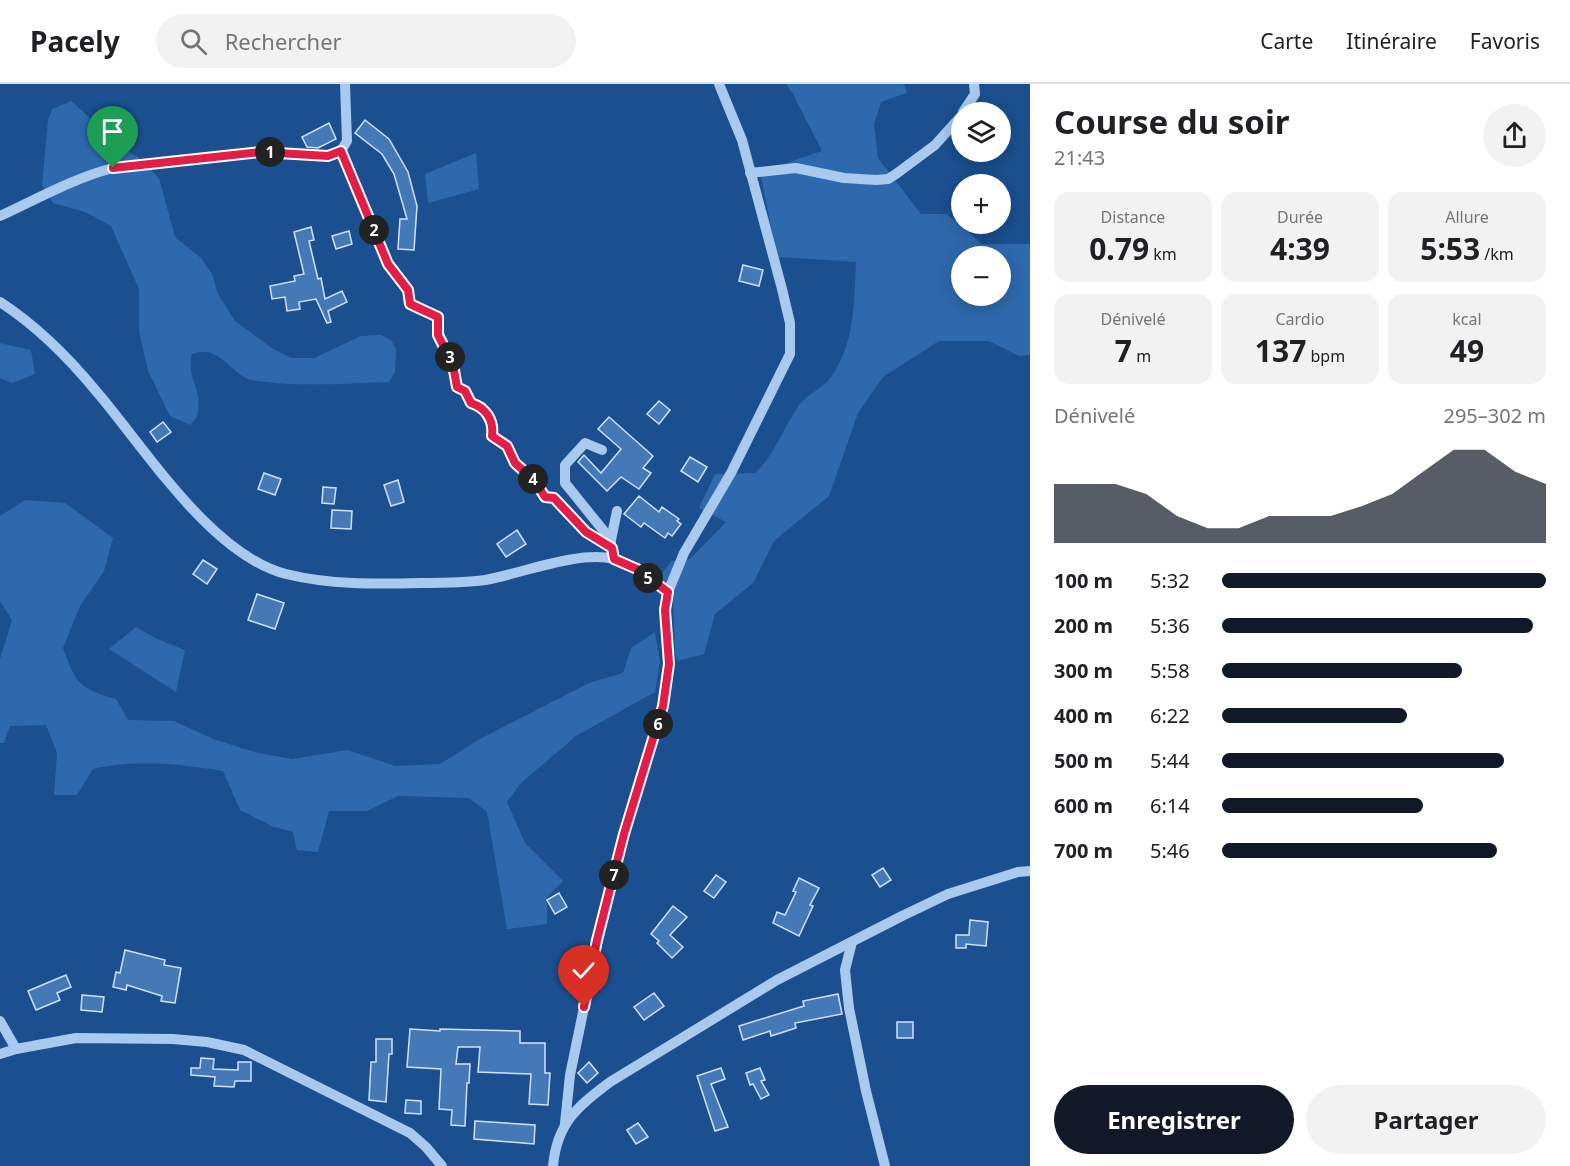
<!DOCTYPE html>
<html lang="fr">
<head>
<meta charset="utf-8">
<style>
	:root { --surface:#fff; --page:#f2f2f2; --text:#202124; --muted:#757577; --line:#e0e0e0; --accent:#111827 }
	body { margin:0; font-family:"Noto Sans",sans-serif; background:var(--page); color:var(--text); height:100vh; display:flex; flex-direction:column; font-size:22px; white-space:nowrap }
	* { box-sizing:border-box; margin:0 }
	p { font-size:20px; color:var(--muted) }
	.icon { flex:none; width:33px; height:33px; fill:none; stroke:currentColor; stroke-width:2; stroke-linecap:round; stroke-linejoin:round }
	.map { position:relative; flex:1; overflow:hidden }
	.panel { display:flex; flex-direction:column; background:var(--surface); width:540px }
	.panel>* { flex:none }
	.controls { position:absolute; left:951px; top:18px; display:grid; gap:12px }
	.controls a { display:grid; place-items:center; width:60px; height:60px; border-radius:50%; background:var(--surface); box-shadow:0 3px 15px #0003; font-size:30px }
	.pin { position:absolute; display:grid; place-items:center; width:51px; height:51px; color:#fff; margin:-62px -26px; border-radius:50% 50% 50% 0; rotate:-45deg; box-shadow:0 0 6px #0007 }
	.pin .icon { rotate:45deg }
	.km { position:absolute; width:30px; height:30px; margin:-15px; border-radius:50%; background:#222; color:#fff; font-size:16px; line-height:30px; text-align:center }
	.round { display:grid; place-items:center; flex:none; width:63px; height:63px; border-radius:32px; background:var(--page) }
	.summary { display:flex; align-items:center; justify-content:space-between; height:102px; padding:0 24px }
	h1 { font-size:33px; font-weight:700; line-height:45px }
	.metrics { display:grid; grid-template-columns:repeat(3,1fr); gap:9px; height:102px; padding:6px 24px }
	.metrics div { display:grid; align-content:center; border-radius:15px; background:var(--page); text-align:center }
	.metrics b { font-size:30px; font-weight:700 }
	.metrics small { font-size:16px; font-weight:400 }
	.metrics p { font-size:16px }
	.chart { height:168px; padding:12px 24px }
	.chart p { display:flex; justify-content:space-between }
	.chart svg { width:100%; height:108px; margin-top:6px; fill:var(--accent); opacity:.7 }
	.primary-button { display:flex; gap:12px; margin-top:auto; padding:12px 24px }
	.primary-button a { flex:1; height:69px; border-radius:36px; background:var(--accent); color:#fff; font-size:24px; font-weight:700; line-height:69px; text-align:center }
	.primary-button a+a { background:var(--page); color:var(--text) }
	ul { padding:0 24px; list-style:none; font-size:20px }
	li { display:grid; grid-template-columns:96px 72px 1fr; align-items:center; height:45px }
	li i { height:15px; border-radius:8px; background:var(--accent) }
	header { display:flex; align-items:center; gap:36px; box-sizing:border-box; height:84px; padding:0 30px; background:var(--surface); border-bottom:2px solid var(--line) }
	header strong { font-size:28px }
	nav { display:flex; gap:33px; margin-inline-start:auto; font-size:21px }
	.search { width:420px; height:54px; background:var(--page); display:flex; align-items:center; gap:15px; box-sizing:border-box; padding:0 21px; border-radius:33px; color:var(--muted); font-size:22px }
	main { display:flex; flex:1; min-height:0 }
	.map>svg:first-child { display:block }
</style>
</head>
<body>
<header>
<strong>Pacely</strong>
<div class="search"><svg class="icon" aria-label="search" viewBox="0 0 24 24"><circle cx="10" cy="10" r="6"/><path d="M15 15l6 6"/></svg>Rechercher</div>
<nav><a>Carte</a><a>Itinéraire</a><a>Favoris</a></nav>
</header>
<main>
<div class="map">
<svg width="1030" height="1082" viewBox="0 0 1030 1082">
	<rect width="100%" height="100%" fill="#1b4f8f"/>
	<g fill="#2e69ad" fill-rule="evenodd">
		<path d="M786 0H904L907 9 881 18 874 40 878 74 921 130H947L982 160H1030V271L1019 272 989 257H939L883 293 858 329 829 412 774 457 753 499 715 530 704 570 678 577 675 569 673 515 659 494 671 477 690 475 726 438 699 424 715 390 755 389C776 370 783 343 800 320 808 310 823 304 831 293 855 260 854 217 856 178L777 173 760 88 822 67 793 10ZM962 172H1000V212H962Z"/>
		<path d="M71 17 99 42 110 58 138 73 159 94 175 153 201 174 212 190 218 210 235 237 273 265 292 274H314L361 252 381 251 391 256 396 265 395 288 389 298C349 299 307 303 267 298 261 297 254 297 248 295 228 286 218 260 192 270 188 292 195 295 198 313 199 320 198 327 197 333L190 341 170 332 148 287 139 247V205L111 142 85 128 53 119 42 101 48 36 52 25Z"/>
		<path d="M476 69 479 105 428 119 425 90Z"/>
		<path d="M0 259 31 266 35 290 12 299 0 294Z"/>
		<path d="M25 416 65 419 113 454 104 487 80 522 63 564C76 600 80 605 116 615L128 636 174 637 213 655 258 669 292 675 348 666 395 682 440 680 478 656 589 599 623 589 631 564 655 548 660 578 655 608 576 652 520 700 507 718 525 759 563 797 547 813V840L507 845 487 728 469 714 398 712 367 727H329L318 768 297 766 293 748 274 743 240 726 223 687C176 680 140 675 93 685L77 711H54L57 669 46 641 10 642 4 659H0V575L12 536 0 517V432Z"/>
		<path d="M136 543 155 554 185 566 176 608 109 565Z"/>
	</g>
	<g fill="#4478b7" stroke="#cfe3fa" stroke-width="1.5">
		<path d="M365 36 389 55 408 88 417 122 414 166 398 165 400 135H407L394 90 382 70 355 49Z"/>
		<path d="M329 39 336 55 318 64 307 63 302 53Z"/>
		<path d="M311 143 314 156 309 157 318 195 321 194 325 215 342 207 347 218 328 227 331 238 327 239 316 215 299 218 300 225 287 227 285 213 272 215 270 202 295 197 294 192 304 190 294 148Z"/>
		<path d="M349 147 352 160 336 165 332 152Z"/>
		<path d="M743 181 763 186 759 202 739 197Z"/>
		<path d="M659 317 670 326 659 340 647 330Z"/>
		<path d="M609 333 653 372 643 384 651 389 639 405 621 393 607 407 578 378 584 371 601 389 621 365 598 345Z"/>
		<path d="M163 338 171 348 157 358 150 348Z"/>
		<path d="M690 373 707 383 698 398 681 387Z"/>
		<path d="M264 389 281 395 275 411 258 405Z"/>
		<path d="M398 396 404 418 391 422 384 401Z"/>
		<path d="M323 403 336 404 334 420 322 419Z"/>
		<path d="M639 412 659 428 662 423 679 435 677 437 681 440 672 452 668 449 665 454 644 439 641 443 624 430Z"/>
		<path d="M332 426 352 427 351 445 331 444Z"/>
		<path d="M517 446 526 460 506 473 497 460Z"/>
		<path d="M203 476 217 485 207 500 193 490Z"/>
		<path d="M257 510 284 519 275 545 248 536Z"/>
		<path d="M883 784 891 796 880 803 872 791Z"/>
		<path d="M716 791 726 798 714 814 704 807Z"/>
		<path d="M799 794 819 804 810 821 813 822 799 852 773 839 777 828 785 831 796 808 793 807Z"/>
		<path d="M559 809 567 823 555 830 547 816Z"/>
		<path d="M673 822 687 833 670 851 683 863 672 874 657 859 659 857 651 850Z"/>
		<path d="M970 836 988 838 986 862 966 860V864H956V851H969Z"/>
		<path d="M125 866 165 876 164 881 181 884 175 919 161 917 162 912 127 901 126 906 113 903 116 888 120 889Z"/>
		<path d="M66 891 71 903 57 909 60 916 36 926 28 907Z"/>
		<path d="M654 909 664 922 644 936 634 923Z"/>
		<path d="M838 910 842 930 795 939 796 944 771 952 770 947 743 956 739 942 804 922 803 917Z"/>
		<path d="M82 911 104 913 102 928 81 926Z"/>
		<rect x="897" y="938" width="16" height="16"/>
		<path d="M410 945 440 947V945L520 947V959H545V989H550L548 1021 529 1020 531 990 478 988 480 963H458L456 980H470L469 999H467L465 1042 451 1041 452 1026 439 1025 441 985 407 983Z"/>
		<path d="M376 955H392V970H389L386 1018 369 1016 371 978H376Z"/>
		<path d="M201 974 214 975 213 985 238 986V978H251V997H235L234 1003 214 1002 215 993 191 991V984H200Z"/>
		<path d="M589 978 598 989 587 999 578 989Z"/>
		<path d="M721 984 725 995 711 1000 728 1043 715 1047 697 992Z"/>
		<path d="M760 984 765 996 761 997 769 1011 761 1015 753 1000 750 1001 746 989Z"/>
		<path d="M406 1016 421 1017V1030L405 1029Z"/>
		<path d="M475 1037 535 1041 534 1060 474 1055Z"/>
		<path d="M638 1039 648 1053 636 1060 627 1046Z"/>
	</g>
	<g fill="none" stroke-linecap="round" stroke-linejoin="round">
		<g stroke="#a9c9ee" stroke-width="10">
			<path d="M963 28 975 10 974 0"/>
			<path d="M341 67 388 180 408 206 410 220 438 233 439 251 454 281 457 303 465 307 471 319 482 323 493 343 492 352 507 362 515 379 535 397 545 413 554 414 586 448 611 464 614 475"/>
			<path d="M750 89 796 84 844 94 876 96 888 95 896 90 935 61 962 31"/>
			<path d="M0 132C37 115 74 94 113 84L261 68 328 72 341 67 347 57 345 0"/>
			<path d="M0 218C37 242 68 273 96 307 145 364 211 471 286 490 330 501 376 500 421 499 442 499 464 499 485 496 520 490 579 466 614 475 634 480 651 496 668 508"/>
			<path d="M602 366 585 359 565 381V399L611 456V464"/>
			<path d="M611 456 617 427"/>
			<path d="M852 858 845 886 849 924 866 1007 885 1082"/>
			<path d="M0 937 16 965"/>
			<path d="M0 970 16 965 76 954 173 955 207 958 244 966 410 1049 426 1063 442 1082"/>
			<path d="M565 1039 570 991 598 856 624 750 663 622 669 580 665 526 668 508 684 469 731 389 790 270V239L782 205 742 56 719 0"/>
			<path d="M553 1082C557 1039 577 1023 610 998L777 896 902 832 948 810 1018 788 1030 787"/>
		</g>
	</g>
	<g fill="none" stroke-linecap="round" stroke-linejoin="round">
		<g stroke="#fff" stroke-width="12">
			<path id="route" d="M113 84 261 68 328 72 341 67 388 180 408 206 410 220 438 233V251L453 281 457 303 465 307 471 319C486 324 494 336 492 352L507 362 515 379 535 397 545 413 554 414 586 448 612 464 614 475 637 485 668 508 665 526 669 580 663 622 624 750 597 856 584 923"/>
		</g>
		<use href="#route" stroke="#e11d48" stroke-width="8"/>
	</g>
</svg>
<div class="controls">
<a><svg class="icon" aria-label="layers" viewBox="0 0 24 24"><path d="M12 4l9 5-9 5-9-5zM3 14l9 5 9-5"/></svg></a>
<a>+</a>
<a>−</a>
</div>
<div class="pin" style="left:113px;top:84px;background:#1e9e55"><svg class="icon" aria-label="arrive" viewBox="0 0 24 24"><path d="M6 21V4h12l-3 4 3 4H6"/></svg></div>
<div class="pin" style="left:584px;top:923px;background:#d93025"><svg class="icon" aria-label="check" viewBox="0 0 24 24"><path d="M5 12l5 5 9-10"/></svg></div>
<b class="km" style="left:270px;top:68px">1</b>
<b class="km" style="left:374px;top:146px">2</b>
<b class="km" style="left:450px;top:273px">3</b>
<b class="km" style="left:533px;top:395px">4</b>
<b class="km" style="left:648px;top:494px">5</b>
<b class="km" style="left:658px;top:640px">6</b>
<b class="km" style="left:614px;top:791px">7</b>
</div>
<section class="panel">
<div class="summary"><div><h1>Course du soir</h1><p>21:43</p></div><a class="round"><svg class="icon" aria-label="share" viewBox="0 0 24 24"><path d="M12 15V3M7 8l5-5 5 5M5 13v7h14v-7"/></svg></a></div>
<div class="metrics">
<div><p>Distance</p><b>0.79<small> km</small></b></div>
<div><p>Durée</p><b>4:39</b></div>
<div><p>Allure</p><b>5:53<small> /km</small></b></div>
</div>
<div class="metrics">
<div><p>Dénivelé</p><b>7<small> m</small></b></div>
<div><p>Cardio</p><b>137<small> bpm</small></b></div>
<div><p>kcal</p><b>49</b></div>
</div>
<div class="chart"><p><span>Dénivelé</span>295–302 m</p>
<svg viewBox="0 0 160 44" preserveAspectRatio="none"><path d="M0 44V20L10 20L20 20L30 24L40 33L50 38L60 38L70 33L80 33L90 33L100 29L110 24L120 15L130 6L140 6L150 15L160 20V44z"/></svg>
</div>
<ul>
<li><b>100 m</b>5:32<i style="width:100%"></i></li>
<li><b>200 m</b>5:36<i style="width:96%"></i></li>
<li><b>300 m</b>5:58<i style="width:74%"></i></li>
<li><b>400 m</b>6:22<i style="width:57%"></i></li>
<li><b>500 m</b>5:44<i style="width:87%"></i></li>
<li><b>600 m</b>6:14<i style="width:62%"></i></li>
<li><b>700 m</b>5:46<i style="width:85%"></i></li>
</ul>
<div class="primary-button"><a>Enregistrer</a><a>Partager</a></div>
</section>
</main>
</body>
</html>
